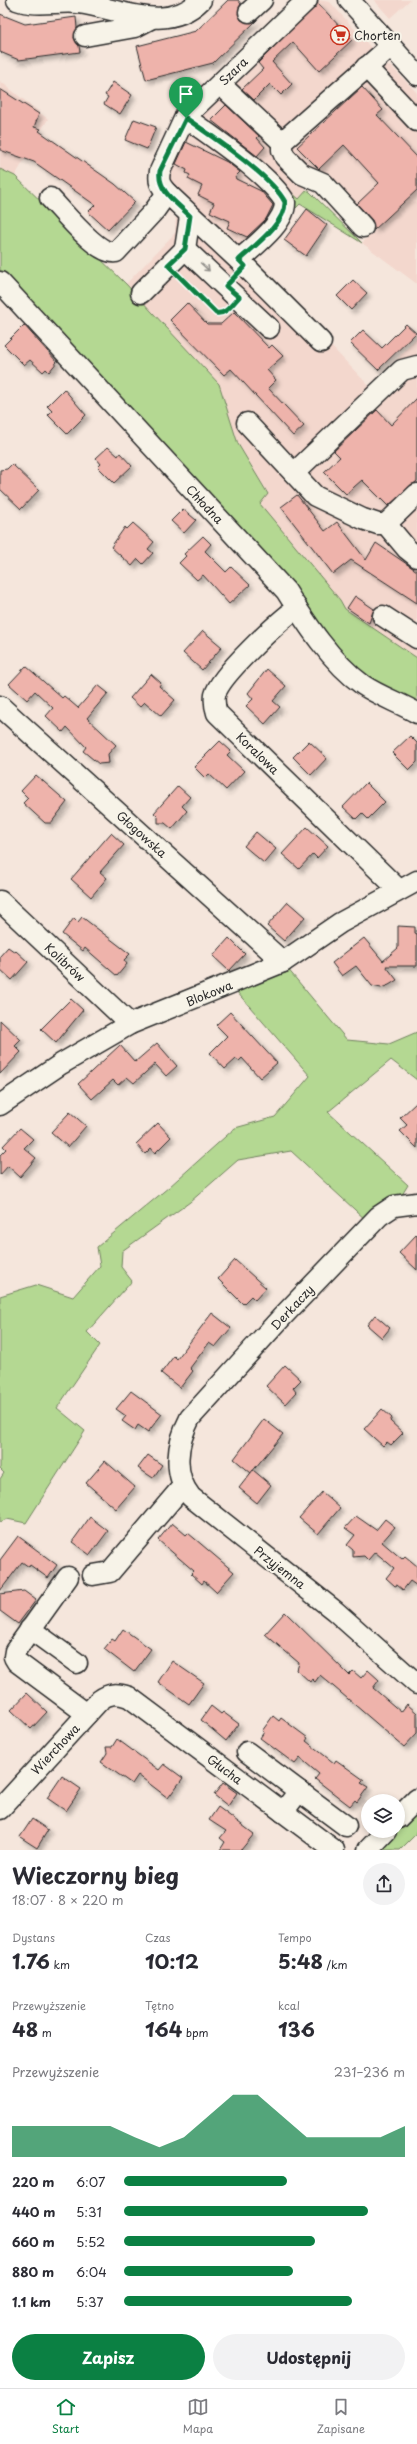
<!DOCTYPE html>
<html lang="pl">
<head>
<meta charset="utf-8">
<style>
	:root { --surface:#fff; --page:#f2f2f3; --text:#2b2b33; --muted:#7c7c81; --line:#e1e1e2; --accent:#0b8043 }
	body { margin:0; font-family:"Playpen Sans",sans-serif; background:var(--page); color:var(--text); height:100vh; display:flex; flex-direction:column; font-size:15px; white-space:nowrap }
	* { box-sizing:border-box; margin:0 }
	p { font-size:13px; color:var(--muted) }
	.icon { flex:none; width:22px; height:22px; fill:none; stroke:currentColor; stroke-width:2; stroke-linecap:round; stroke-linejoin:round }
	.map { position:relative; height:1850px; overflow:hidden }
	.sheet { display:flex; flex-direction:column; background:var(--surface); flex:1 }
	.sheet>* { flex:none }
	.fabs { position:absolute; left:361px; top:1794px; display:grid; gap:8px }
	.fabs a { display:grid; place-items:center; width:44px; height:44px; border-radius:50%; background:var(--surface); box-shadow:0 2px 6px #0003; font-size:20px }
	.pin { position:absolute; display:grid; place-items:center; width:34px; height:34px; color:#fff; margin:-41px -17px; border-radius:50% 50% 50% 0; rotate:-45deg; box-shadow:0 0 4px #0007 }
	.pin .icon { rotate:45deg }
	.round { display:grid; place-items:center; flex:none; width:42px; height:42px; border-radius:21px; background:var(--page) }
	.summary { display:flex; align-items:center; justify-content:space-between; height:68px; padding:0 12px }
	h1 { font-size:22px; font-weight:700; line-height:30px }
	.metrics { display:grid; grid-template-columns:repeat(3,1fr); gap:6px; height:68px; padding:4px 12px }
	.metrics div { display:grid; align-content:center }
	.metrics b { font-size:20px; font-weight:700 }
	.metrics small { font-size:11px; font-weight:400 }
	.metrics p { font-size:11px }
	.chart { height:112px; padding:8px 12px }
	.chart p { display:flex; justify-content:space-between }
	.chart svg { width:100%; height:72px; margin-top:4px; fill:var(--accent); opacity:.7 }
	.button { display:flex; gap:8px; margin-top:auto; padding:8px 12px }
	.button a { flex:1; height:46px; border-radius:24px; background:var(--accent); color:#fff; font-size:16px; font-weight:700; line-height:46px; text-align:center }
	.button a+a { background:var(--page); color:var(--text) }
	ul { padding:0 12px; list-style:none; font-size:13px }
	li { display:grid; grid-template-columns:64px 48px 1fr; align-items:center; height:30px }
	li i { height:10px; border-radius:5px; background:var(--accent) }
	.tab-bar { display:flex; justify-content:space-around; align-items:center; height:56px; border-top:1px solid var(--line); background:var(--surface); font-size:11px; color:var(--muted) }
	.tab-bar a { display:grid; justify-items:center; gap:2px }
	.tab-bar .on { color:var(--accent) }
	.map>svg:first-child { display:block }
</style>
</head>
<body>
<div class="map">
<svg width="417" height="1850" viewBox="0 0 417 1850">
	<defs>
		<filter id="shadow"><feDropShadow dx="3.5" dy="3.5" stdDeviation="2" flood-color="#0004"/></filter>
	</defs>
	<rect width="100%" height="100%" fill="#f5e6dc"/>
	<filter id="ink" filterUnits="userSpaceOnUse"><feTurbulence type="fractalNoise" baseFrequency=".025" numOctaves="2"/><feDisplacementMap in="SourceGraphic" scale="8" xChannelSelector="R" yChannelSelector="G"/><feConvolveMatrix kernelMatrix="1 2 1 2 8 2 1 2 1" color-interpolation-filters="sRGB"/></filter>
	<g filter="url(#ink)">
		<g fill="#f3d7cd">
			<path d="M318 0 330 2 374 51 281 133 304 183 302 185 307 190 299 199 288 198 295 202 294 210 248 258 170 190 166 172 187 126Z"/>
			<path d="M374 0H410L390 18Z"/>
			<path d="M382 65 392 67 417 93V284L362 243 373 232 317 171 314 172 292 151V144Z"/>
			<path d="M0 81 48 119 15 176 0 169Z"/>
			<path d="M176 211 329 344 371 388 417 337V658L345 609 340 600 259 504 268 493 238 444 219 384 126 284 175 233Z"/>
		</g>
		<g fill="#b4d892" stroke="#70825e">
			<path d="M0 169 15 176 126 284 219 384 238 444 268 494 260 504 340 600 345 609 417 658V706L367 681 0 276Z"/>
			<path d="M307 190 310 192 362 243 300 204 294 210 295 202 288 198 292 193 299 199Z"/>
			<path d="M287 968 347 1040 389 1044 417 1032V1080L391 1060 328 1112 408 1185 400 1198 367 1221 291 1151 238 1160 190 1202 122 1251 121 1267 132 1281 87 1332 100 1345 57 1408 85 1431 26 1523 7 1519 0 1522V1479L4 1473 0 1469V1296L36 1285 73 1297 100 1266 97 1247 169 1187 235 1128 275 1117 310 1076 236 991Z"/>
			<path d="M417 1807V1833L400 1850H375L393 1831H398V1826Z"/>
		</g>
		<g fill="#eeb3ab" stroke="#2b2b2b" filter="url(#shadow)">
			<path d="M228 0H238L241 4 238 14 241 20 251 23 257 20 213 63 146 80 137 46 196 31Z"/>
			<path d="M318 3 352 40 319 71 293 42 272 62 292 84 281 95 270 84 254 100 242 89 263 69 258 63Z"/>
			<path d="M0 14 25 24 76 17 77 28 74 38 79 46 80 52 19 60 0 52Z"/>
			<path d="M113 82 132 95 120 114 104 104 108 97 105 95Z"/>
			<path d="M362 87 383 110 377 115 417 157V190L374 230 372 220 357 204 379 183 344 145 319 169 297 147Z"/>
			<path d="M0 89 39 114 34 127 41 129 39 131 115 184 135 202 108 230 88 212 95 205 34 162 0 150Z"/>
			<path d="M226 105 259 136 257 138 265 147 257 156 211 120Z"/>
			<path d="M134 119 156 127 147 149 125 140Z"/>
			<path d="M186 142 227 162 240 172 235 177 236 179 261 191 273 205 266 219 247 237 227 228 230 221 210 212 214 203 198 195 202 186 188 179 190 175 186 173 187 170 176 164Z"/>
			<path d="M307 209 327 225 306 256 284 240Z"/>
			<path d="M353 280 367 293 351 310 337 296Z"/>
			<path d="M187 303 207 324H221L234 312 269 348 272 345 283 356 267 370 276 380 268 388 304 426 293 436 231 369 224 375 170 320Z"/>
			<path d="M406 324 416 333 378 370 350 343 363 330 382 348Z"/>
			<path d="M24 325 57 362 49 372 46 369 43 372 30 360 24 365 4 345Z"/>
			<path d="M64 389 86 415 67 434 48 415 52 411 47 406Z"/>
			<path d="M417 398V481L388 506 362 480 346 494 324 472 340 457 334 451 377 410 391 425Z"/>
			<path d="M108 447 118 456 120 453 132 466 114 483 98 467 101 464 96 458Z"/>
			<path d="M12 464 39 490 21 509 0 489V470L7 469Z"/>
			<path d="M297 495 325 531 337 522 366 560 376 543 417 571V603L351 560 333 574 281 507Z"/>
			<path d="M183 509 196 520 184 533 171 521Z"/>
			<path d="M133 523 154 542 148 549 153 553 143 564 138 559 132 566 111 547 125 527 127 529Z"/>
			<path d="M203 536 211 544 205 551 226 572 231 567 250 585 229 604 203 575 197 580 179 563 186 556 184 554Z"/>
			<path d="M355 596 374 609 369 623 347 608Z"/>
			<path d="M203 631 222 647 202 670 183 653Z"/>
			<path d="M26 666 62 698 64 696 78 708 98 685 108 693 87 718 116 745 108 754 109 763 99 764 83 751 86 747 67 727 63 732 46 716 53 708 35 691 27 700 9 684Z"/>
			<path d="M267 669 286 686 273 701 280 707 265 724 246 706 253 699 248 693Z"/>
			<path d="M151 674 161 683 159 686 175 700 161 716 145 702 140 707 130 698Z"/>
			<path d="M410 736 417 743V762L409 770 392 753Z"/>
			<path d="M220 741 231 751 227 755 244 771 226 790 209 774 205 778 194 767Z"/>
			<path d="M309 741 327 758 311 775 293 757Z"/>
			<path d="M36 775 67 802 51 823H45L23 803 28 798 21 791Z"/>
			<path d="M366 783 385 802 368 819 362 813 356 819 343 807Z"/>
			<path d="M178 786 190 797 182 806 187 811 172 829 165 823H158V817L154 813Z"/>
			<path d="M307 827 328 846 317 858 313 854 299 869 282 854Z"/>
			<path d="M256 832 276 849 264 863 244 846Z"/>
			<path d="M111 833 124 845 100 872 107 878 91 897 71 879Z"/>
			<path d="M288 902 305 917 284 941 267 926Z"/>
			<path d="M82 917 130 954 124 960 127 964 117 976 85 948 83 951 62 934 74 918 78 922Z"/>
			<path d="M398 926 415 927V933L417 934V966H386L397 980 389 985 381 988 372 986 356 966 342 976 332 963 364 938 383 961 398 948Z"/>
			<path d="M229 938 245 954 229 971 213 956Z"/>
			<path d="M8 947 15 952 16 951 28 962 12 980 0 969V956Z"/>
			<path d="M71 999 83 1010 56 1043 41 1029Z"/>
			<path d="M230 1012 277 1063 260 1078 242 1058 239 1061 236 1059 225 1069 210 1053 227 1036 216 1025Z"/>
			<path d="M0 1020 21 1040 15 1046 21 1052 0 1074Z"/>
			<path d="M157 1043 177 1066 166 1076 155 1064 134 1083 127 1077 118 1085 113 1080 92 1099 78 1084 120 1045 135 1062Z"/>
			<path d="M417 1102V1148L400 1131 407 1125 400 1118Z"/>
			<path d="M70 1112 86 1126 68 1147 51 1132Z"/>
			<path d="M158 1123 171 1137 155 1153 151 1148 145 1154 136 1144Z"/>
			<path d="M20 1128 33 1139 24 1148 36 1158 20 1177 8 1166 0 1175V1155L6 1149 3 1146Z"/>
			<path d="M417 1234V1270L399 1253Z"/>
			<path d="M235 1260 266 1288 255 1300 251 1296 243 1304 218 1279Z"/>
			<path d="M212 1313 231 1328 215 1347 209 1343 190 1368 193 1371 180 1388 161 1373 174 1356 177 1359Z"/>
			<path d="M375 1315 390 1328 382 1338 367 1325Z"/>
			<path d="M285 1365 301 1380 293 1388 296 1392 285 1404 266 1386Z"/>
			<path d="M131 1391 162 1414 148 1432 138 1425 135 1430 122 1421 126 1416 116 1409Z"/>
			<path d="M382 1409 392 1418 390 1421 403 1433 391 1445 387 1442 383 1446 364 1429Z"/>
			<path d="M264 1419 283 1434 251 1473 234 1459Z"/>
			<path d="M148 1455 162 1465 153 1478 138 1468Z"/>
			<path d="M105 1461 135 1487 116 1509 86 1483Z"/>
			<path d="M253 1470 271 1485 257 1503 239 1488Z"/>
			<path d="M322 1492 340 1508 318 1534 299 1518Z"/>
			<path d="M356 1516 376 1530 385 1519 395 1527 382 1542 402 1559 405 1556 417 1566V1586L410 1581 403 1590 397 1585 395 1586 386 1578 394 1568 375 1552 368 1560 364 1556 353 1557V1550L347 1545 355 1535 345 1528Z"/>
			<path d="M90 1517 108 1531 90 1555 72 1542Z"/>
			<path d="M172 1523 186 1535 188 1533 234 1572 216 1592 204 1581 202 1584 191 1574 194 1571 158 1540Z"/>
			<path d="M18 1536 57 1565 48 1578 30 1565 29 1567 22 1562 0 1591V1560Z"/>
			<path d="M24 1591 36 1600 18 1624 0 1611V1594Z"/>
			<path d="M285 1612 349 1675 353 1671 361 1678 368 1670 379 1680 373 1688 401 1712 407 1704 417 1713V1733L404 1747 320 1675 315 1682 312 1679 310 1682 297 1670 299 1663 265 1634Z"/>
			<path d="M123 1629 151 1649 134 1672 104 1649 112 1639 115 1641Z"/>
			<path d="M172 1661 204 1683 189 1704 158 1682Z"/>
			<path d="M27 1693 47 1712 31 1729 11 1710Z"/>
			<path d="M211 1706 221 1714 223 1712 239 1724 226 1741 201 1720Z"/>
			<path d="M273 1716 279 1721 281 1718 308 1738 306 1741 334 1763 336 1760 364 1780 361 1783 368 1787 357 1802 355 1800 350 1806 315 1779 319 1774 300 1758 295 1764 260 1738 264 1732 262 1731Z"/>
			<path d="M117 1739 159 1770 164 1764 183 1778 168 1798 138 1775 132 1784 101 1762 107 1753 106 1747H112Z"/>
			<path d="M62 1776 81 1789 66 1811 47 1798Z"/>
			<path d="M223 1783 237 1793 228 1806 214 1795Z"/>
			<path d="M218 1807 254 1834 241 1850H220L225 1842 220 1838 226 1831 209 1820Z"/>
			<path d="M32 1819 48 1830 37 1848 20 1837Z"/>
		</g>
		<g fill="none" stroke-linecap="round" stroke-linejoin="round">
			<g stroke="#2b2b2b" stroke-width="23">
				<g id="minor">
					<path d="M17 0C36 7 58 1 78 3 120 8 166 35 201 0"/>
					<path d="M307 0 185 117 160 171C158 182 160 185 167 193L245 266 321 342"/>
					<path d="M349 0 417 75"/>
					<path d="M249 12 262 0"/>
					<path d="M85 36 135 27 152 18"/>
					<path d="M366 67 417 121"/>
					<path d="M220 84 282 142"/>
					<path d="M185 117C212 137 270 175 285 202 286 223 253 247 239 260"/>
					<path d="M50 198C63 211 98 256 116 252L155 210 167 193"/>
					<path d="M363 227 323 183 302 174 285 157 282 150V142L391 46"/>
					<path d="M185 249 269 328"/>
					<path d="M0 282 286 591C306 623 331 662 363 685 379 696 400 703 417 713"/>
					<path d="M141 293 185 249 190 216"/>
					<path d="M247 423 315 496 363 519 378 524H386L417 494"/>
					<path d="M294 473 402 370 417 366"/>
					<path d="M386 524 407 549 417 557"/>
					<path d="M297 608C279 621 220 675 215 695 214 701 215 707 217 713L399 890"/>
					<path d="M383 616 417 638"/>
					<path d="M0 706 283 962"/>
					<path d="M0 901 130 1024"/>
					<path d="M0 1105 61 1064 130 1024 283 962 340 923 417 881"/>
					<path d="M417 1203 394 1206 379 1216 281 1318 190 1418C177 1443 172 1474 191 1497L335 1611 417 1684"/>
					<path d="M93 1575 110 1572 183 1486"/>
					<path d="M68 1577 15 1651 14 1657 17 1662 87 1714"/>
					<path d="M30 1629 77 1663"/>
					<path d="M247 1752 299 1791 283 1812"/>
					<path d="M299 1791 346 1826"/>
					<path d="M0 1809 100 1700C109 1693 117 1693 129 1697L334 1850"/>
					<path d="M398 1818 417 1799"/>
					<path d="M368 1850 386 1831"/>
				</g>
			</g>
			<path stroke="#2b2b2b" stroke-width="2.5" stroke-dasharray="4 3" stroke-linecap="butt" d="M180 277 215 313 225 311"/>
			<use href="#minor" stroke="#f7f3e8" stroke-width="20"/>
		</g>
		<defs><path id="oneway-shaft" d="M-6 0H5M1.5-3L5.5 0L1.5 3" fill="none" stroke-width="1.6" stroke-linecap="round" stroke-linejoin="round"/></defs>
		<use stroke="#918f8a" href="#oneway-shaft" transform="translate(205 267) rotate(42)"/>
	</g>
	<g fill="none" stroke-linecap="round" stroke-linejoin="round" filter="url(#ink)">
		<g stroke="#fff" stroke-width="8">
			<path id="route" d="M186 118C212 137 271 175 285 202 286 223 253 247 239 260L245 266 226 286 239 297C232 304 226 315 216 313L168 265 185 249 190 216C177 203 157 191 160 171Z"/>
		</g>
		<use href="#route" stroke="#0b8043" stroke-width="5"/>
	</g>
	<defs>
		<g id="supermarket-ring" transform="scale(1)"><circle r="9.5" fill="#f7f3e8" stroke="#c8321e" stroke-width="1.5"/><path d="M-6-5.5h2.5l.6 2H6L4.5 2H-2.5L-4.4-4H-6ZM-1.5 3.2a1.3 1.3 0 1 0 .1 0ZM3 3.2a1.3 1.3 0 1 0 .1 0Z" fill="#c8321e"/></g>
	</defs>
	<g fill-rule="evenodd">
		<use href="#supermarket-ring" x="340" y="35"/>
	</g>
	<g text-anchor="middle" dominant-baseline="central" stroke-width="4" stroke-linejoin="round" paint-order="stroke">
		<g font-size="12" fill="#2b2b2b" stroke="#f7f3e8" text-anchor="start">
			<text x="354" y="35">Chorten</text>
		</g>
		<g font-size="12" fill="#2b2b2b" stroke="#f7f3e8">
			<text transform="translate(233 71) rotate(-44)">Szara</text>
			<text transform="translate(205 504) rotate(47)">Chłodna</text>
			<text transform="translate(258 753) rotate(44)">Koralowa</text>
			<text transform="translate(142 834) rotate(42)">Głogowska</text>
			<text transform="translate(65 962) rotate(43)">Kolibrów</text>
			<text transform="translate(209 993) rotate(-22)">Blokowa</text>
			<text transform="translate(292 1307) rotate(-47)">Derkaczy</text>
			<text transform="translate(280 1567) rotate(38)">Przyjemna</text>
			<text transform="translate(55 1749) rotate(-47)">Wierchowa</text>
			<text transform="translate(225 1769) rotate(37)">Głucha</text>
		</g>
	</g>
</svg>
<div class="fabs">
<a><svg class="icon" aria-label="layers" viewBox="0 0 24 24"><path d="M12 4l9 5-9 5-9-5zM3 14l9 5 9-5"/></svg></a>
</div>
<div class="pin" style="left:186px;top:118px;background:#1e9e55"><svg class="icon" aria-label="arrive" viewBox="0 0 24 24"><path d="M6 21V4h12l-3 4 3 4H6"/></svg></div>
</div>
<section class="sheet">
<div class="summary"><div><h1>Wieczorny bieg</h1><p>18:07 · 8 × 220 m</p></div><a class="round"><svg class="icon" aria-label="share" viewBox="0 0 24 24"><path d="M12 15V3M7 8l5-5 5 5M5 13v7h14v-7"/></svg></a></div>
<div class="metrics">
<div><p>Dystans</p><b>1.76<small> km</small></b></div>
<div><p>Czas</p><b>10:12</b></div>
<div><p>Tempo</p><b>5:48<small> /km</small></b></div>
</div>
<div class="metrics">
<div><p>Przewyższenie</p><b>48<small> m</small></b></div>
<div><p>Tętno</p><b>164<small> bpm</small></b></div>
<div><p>kcal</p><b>136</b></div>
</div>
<div class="chart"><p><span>Przewyższenie</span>231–236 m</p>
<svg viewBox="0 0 160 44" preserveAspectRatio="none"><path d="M0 44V25L10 25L20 25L30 25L40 25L50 32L60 38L70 32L80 19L90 6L100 6L110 19L120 32L130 32L140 32L150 32L160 25V44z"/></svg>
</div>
<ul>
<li><b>220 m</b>6:07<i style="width:58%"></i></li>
<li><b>440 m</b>5:31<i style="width:87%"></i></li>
<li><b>660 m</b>5:52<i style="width:68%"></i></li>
<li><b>880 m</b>6:04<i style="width:60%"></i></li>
<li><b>1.1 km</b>5:37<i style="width:81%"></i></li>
</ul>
<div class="button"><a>Zapisz</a><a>Udostępnij</a></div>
</section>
<nav class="tab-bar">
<a class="on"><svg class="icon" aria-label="home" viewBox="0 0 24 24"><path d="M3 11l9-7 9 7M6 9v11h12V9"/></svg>Start</a>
<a><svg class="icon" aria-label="map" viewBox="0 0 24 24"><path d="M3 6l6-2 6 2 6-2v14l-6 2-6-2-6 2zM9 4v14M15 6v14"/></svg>Mapa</a>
<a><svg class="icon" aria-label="saved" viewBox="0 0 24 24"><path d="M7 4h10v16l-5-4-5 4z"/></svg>Zapisane</a>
</nav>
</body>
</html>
